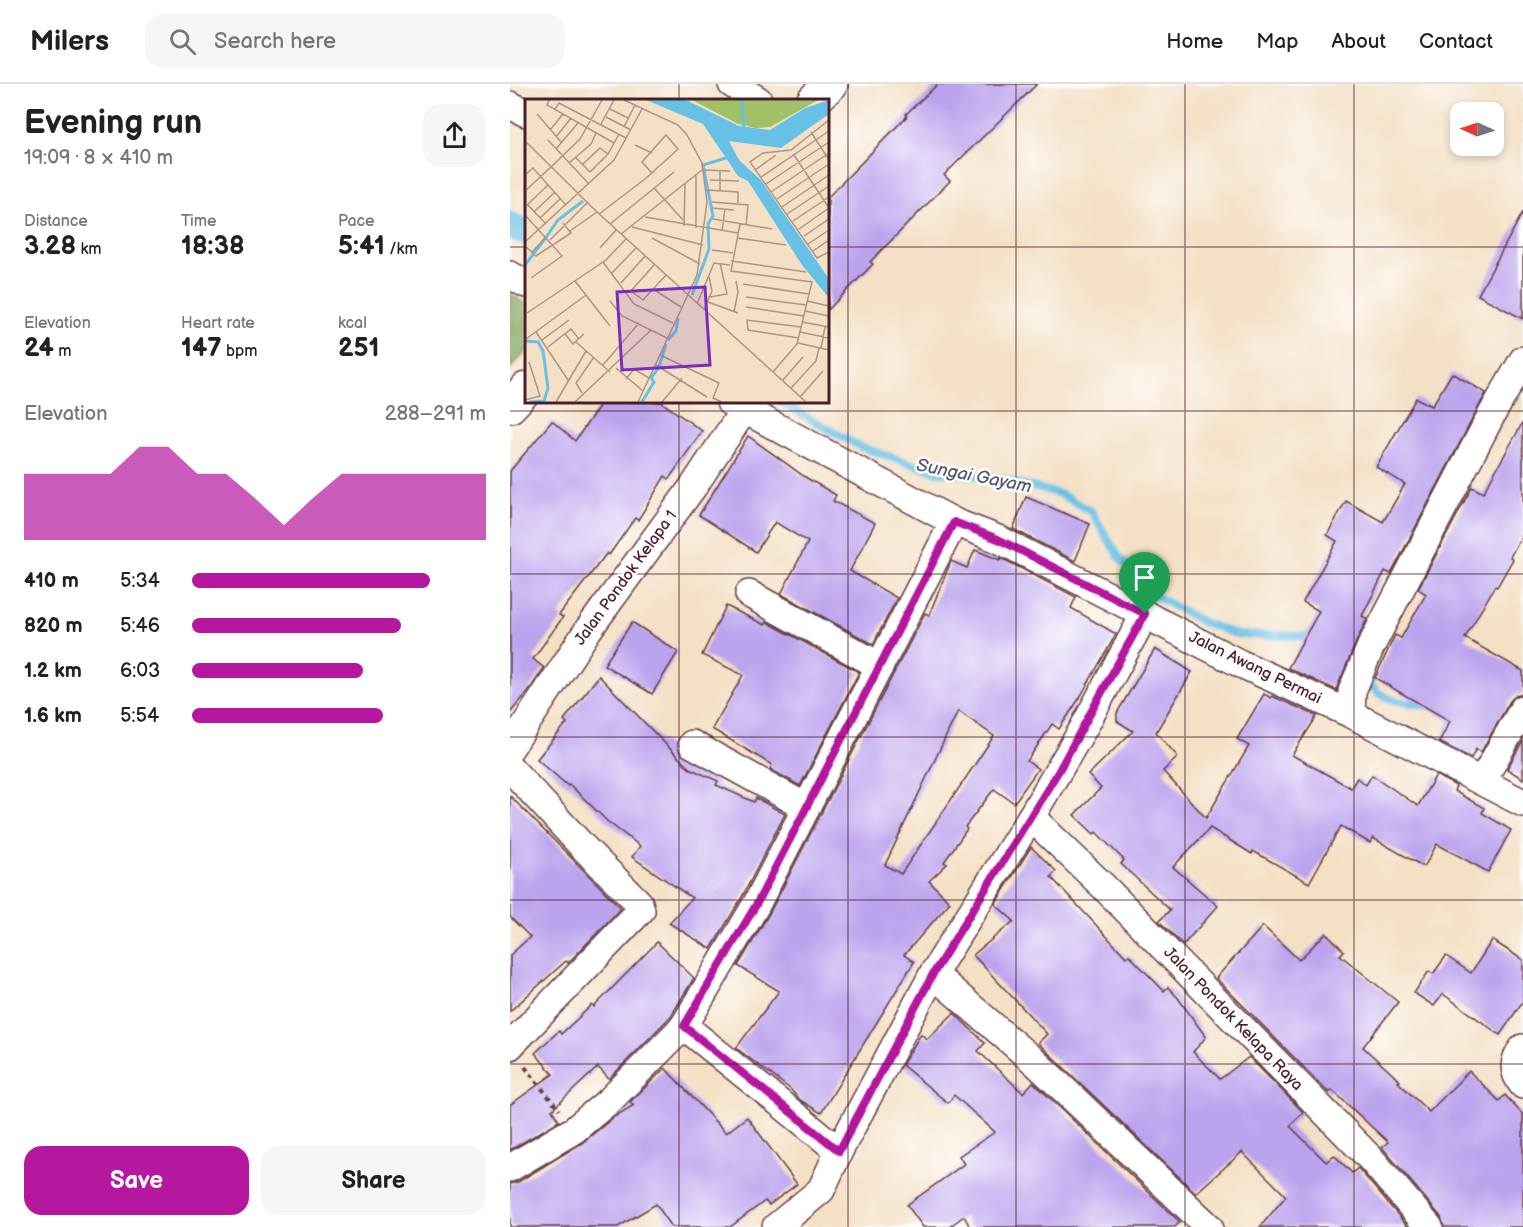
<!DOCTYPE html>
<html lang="en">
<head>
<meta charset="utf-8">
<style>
	:root { --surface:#fff; --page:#f6f6f6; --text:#202124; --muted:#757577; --line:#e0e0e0; --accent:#b5179e }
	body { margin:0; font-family:"Balsamiq Sans",sans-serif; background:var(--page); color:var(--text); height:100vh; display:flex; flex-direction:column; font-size:22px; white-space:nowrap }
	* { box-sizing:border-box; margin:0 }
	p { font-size:20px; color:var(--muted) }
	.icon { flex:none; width:33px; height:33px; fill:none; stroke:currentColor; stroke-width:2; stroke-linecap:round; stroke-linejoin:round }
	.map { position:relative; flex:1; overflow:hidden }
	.panel { display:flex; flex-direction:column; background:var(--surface); width:510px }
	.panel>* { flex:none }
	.needle { width:39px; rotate:273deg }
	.tools { position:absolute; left:940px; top:18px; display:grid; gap:12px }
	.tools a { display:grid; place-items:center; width:54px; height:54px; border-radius:12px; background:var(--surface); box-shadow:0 3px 9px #0003; font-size:30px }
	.pin { position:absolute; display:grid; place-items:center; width:51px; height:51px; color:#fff; margin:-62px -26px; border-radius:50% 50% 50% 0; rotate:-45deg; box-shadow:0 0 6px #0007 }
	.pin .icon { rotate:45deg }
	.round { display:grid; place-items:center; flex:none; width:63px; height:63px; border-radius:18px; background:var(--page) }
	.head { display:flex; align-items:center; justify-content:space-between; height:102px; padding:0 24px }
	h1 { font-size:33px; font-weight:700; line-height:45px }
	.metrics { display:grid; grid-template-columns:repeat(3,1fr); gap:9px; height:102px; padding:6px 24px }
	.metrics div { display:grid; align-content:center }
	.metrics b { font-size:26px; font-weight:700 }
	.metrics small { font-size:16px; font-weight:400 }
	.metrics p { font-size:16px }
	.chart { height:168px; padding:12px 24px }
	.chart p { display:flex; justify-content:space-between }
	.chart svg { width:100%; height:108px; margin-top:6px; fill:var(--accent); opacity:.7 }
	.cta { display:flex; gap:12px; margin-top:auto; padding:12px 24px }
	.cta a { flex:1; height:69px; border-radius:18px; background:var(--accent); color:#fff; font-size:24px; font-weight:700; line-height:69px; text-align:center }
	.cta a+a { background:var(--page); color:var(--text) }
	ul { padding:0 24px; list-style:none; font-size:20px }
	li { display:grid; grid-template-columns:96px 72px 1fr; align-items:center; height:45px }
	li i { height:15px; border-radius:8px; background:var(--accent) }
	header { display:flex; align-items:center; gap:36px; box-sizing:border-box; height:84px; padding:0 30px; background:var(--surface); border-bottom:2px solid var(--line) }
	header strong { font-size:28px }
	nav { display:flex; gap:33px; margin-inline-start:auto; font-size:21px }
	.search { width:420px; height:54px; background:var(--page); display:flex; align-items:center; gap:15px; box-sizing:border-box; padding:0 21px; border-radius:18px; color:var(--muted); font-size:22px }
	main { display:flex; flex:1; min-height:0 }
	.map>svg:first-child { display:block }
</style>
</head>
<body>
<header>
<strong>Milers</strong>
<div class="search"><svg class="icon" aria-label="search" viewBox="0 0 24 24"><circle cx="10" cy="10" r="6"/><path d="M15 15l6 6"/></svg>Search here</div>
<nav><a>Home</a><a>Map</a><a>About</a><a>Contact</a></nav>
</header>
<main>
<section class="panel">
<div class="head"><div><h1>Evening run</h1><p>19:09 · 8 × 410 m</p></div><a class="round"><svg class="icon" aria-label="share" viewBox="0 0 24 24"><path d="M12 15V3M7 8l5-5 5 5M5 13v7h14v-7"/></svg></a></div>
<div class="metrics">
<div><p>Distance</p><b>3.28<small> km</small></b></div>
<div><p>Time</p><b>18:38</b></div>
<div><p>Pace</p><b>5:41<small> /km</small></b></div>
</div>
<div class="metrics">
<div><p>Elevation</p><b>24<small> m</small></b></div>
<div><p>Heart rate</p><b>147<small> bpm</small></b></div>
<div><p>kcal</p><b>251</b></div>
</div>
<div class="chart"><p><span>Elevation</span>288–291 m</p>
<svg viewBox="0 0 160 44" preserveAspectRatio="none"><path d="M0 44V17L10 17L20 17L30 17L40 6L50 6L60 17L70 17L80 27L90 38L100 27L110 17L120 17L130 17L140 17L150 17L160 17V44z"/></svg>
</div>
<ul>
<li><b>410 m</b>5:34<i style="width:81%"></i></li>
<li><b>820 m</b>5:46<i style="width:71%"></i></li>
<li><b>1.2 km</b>6:03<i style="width:58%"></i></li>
<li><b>1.6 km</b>5:54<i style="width:65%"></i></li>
</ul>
<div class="cta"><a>Save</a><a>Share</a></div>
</section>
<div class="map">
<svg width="1013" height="1143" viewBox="0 0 1013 1143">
	<rect width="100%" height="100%" fill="#fff"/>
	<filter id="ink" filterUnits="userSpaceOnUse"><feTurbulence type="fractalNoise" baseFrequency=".0167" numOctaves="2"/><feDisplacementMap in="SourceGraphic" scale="12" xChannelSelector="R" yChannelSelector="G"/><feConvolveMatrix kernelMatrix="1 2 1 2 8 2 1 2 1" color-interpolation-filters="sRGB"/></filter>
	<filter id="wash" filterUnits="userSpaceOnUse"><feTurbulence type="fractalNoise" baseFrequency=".008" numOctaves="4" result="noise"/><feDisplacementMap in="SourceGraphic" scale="24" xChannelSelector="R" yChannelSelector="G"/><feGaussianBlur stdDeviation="1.35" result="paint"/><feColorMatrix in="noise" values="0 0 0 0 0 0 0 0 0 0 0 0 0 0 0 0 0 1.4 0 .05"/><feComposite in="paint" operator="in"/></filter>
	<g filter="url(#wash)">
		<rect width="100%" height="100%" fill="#f4e0c5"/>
		<path fill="#81a65c" stroke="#666244" stroke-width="1.5" d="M0 210 16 220V268L0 285Z"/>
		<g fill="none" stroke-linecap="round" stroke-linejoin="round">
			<g stroke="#67c0e5" stroke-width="8">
				<path d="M270 318 351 363 426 388 490 394 550 410 581 427 609 473 647 513 695 539 728 551 801 552 806 554"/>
				<path d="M859 588C860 595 860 601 865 606 876 618 907 620 922 622"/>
			</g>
			<path stroke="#67c0e5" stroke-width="27" d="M0 141 16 148"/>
		</g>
		<g id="blocks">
			<g fill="#bba3ed" fill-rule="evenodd">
				<path d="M428 0H527L434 91 440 97 360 178 363 180 318 226V113L397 32 396 30Z"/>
				<path d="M1013 128V235L968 211Z"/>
				<path d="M942 289 976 309 881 490 875 487 852 532 857 535 847 556 826 606 778 584 809 527 793 518 827 457 817 451 836 417 873 438 895 400 866 383 906 314 922 322Z"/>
				<path d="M92 318H151L192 347 159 395 155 392 128 436 125 434 99 471 97 469 49 531 53 533 23 575 34 584 18 608 0 629V387L42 337 65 357Z"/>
				<path d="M1013 338V449L1000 473 1003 475 987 503 985 502 955 554 1013 587V609L1006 611 1000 617 971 668 966 665 961 674 929 658 940 637 865 594 885 551 891 554 916 510 908 505 962 403 973 409Z"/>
				<path d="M238 352 295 393 326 411 323 417 365 439 340 487 387 514 363 560 271 510 298 458 265 438 246 468 189 431Z"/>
				<path d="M516 413 580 440 565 477 503 445Z"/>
				<path d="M465 466 490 476 491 474 566 513 561 524 606 550 569 615 549 645 542 640 517 677 528 685 504 719 484 705 455 743 457 745 434 778 437 780 419 797 440 818 394 871 404 878 311 1029 290 1016 280 1005 226 964 269 907 228 882 260 828 415 529 419 531 441 477 457 484ZM448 627 484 652 391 790 375 781Z"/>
				<path d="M216 522 255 541 257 538 349 588 290 702 260 685 262 681 202 645 233 591 192 571Z"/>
				<path d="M122 538 168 568 142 610 94 581Z"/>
				<path d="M645 565 682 588 646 648 668 673 653 687 696 734 739 662 727 655 754 610 761 614 762 612 807 632 782 671 841 704 847 694 856 701 862 691 908 722 926 691 946 702 944 707 974 724 972 729 1001 746 978 788 927 760 914 783 863 754 860 759 831 742 799 799 743 767 742 770 700 744 663 783 708 822 673 861 649 837 660 826 611 780 614 776 586 748 584 750 564 731 591 704 578 691 623 647 607 637V629Z"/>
				<path d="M89 592 179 684 208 697 206 701 244 718 246 714 275 730 232 813 201 865 159 839 182 814 122 773 130 762 98 738 59 700 58 702 27 675 57 639 54 636Z"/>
				<path d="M1013 657V695L997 685Z"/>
				<path d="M0 712 111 824 58 879 56 877 0 927V871L20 853 0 833Z"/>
				<path d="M521 763 546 787 541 793 616 873 619 871 654 907 658 903 668 914 696 953 683 968 710 995 739 973 793 1028 780 1042 816 1078 824 1071 842 1089 848 1084 898 1143H750L776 1112 732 1068 686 1109 528 959 537 950 463 871 504 837 485 820Z"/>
				<path d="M753 842 789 876 816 849 834 867 830 871 888 918 853 963 890 997 888 998 919 1028 959 987 989 1017 995 1011 1013 1031V1143H934L931 1133 872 1063 878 1058 822 1006 819 1009 706 894Z"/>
				<path d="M982 856 1013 876V917L990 951 933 910 924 922 904 909 919 887 923 890 936 872 961 889Z"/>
				<path d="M147 858 184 894 161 932 99 995 88 983 42 1026 49 1037 0 1066V1021L43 990 25 969 49 947 51 950 82 921 84 923Z"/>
				<path d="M444 929 475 959 468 967 513 1009 523 998 670 1138 665 1143H460L454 1132 439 1143H413L397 1121 454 1080 449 1072 485 1048 444 1011 438 1019 392 981 411 950 417 955Z"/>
				<path d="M155 984 216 1049 237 1033 287 1100 259 1121 255 1117 220 1143H162L146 1120 108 1143H0V1100L8 1098 72 1059 104 1033 124 1021 120 1018Z"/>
			</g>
		</g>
	</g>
	<g filter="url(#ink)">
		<use href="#blocks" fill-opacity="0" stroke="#643c42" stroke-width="1.5"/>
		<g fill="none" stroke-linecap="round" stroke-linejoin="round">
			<g stroke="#643c42" stroke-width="30">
				<g id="minor">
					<path d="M222 0 248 16"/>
					<path d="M0 21 16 29"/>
					<path d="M0 191 16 200"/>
					<path d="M220 318 444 438 488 455 731 580 841 630 1013 719"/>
					<path d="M239 510 370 582"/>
					<path d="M841 630 842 607 861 562 983 328 1013 276"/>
					<path d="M182 660 296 723"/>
					<path d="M0 664 78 546 183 403 234 326"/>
					<path d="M0 684 73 763 129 819 131 826 0 962"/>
					<path d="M972 697 1013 625"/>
					<path d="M521 733 593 802 861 1075 919 1143"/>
					<path d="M423 890 527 980 699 1143"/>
					<path d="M174 942 329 1067"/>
					<path d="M1013 964C1003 976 1002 988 1013 1001"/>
					<path d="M0 1084 64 1046 100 1016 174 942 246 821 444 438"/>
					<path d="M266 1143 311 1106 329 1067 423 890 521 733 574 643 635 530"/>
				</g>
			</g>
			<g stroke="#643c42" stroke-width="36">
				<g id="major">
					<path d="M304 16 321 0"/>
					<path d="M0 322 16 305"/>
				</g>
			</g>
			<path stroke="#643c42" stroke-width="4" stroke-dasharray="4.5 4.5" stroke-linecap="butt" d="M15 983 49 1026"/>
			<use href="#minor" stroke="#fff" stroke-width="27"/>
			<use href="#major" stroke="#fff" stroke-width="33"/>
		</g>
	</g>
	<g fill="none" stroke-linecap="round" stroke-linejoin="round" filter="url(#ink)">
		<g stroke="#fff" stroke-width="12">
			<path id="route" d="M444 438 488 455 635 530 548 688 423 890 329 1067 174 942 246 821Z"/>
		</g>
		<use href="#route" stroke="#b5179e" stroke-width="8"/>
	</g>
	<path fill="none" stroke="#4a1f2b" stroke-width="1.5" stroke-opacity="0.55" d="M169 0V16M338 0V1143M506 0V1143M675 0V1143M844 0V1143M0 163H16M318 163H1013M169 318V1143M0 327H1013M0 490H1013M0 653H1013M0 816H1013M0 980H1013"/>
	<g text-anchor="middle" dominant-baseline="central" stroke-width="5" stroke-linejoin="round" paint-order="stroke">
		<g font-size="16" fill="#4a1f2b" stroke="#fff">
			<text transform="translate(116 494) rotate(-54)">Jalan Pondok Kelapa 1</text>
			<text transform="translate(745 584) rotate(26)">Jalan Awang Permai</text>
			<text transform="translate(723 935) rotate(46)">Jalan Pondok Kelapa Raya</text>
		</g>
		<g font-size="18" font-style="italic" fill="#54576c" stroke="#fff">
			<text transform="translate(464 392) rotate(11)">Sungai Gayam</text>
		</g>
	</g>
	<g transform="translate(15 15)">
		<rect width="304" height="304" fill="#f4e0c5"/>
		<path d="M167 1H293L245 28 231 29 213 25Z" fill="#a2c068"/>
		<path d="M121 1H161L214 27 245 31 280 9 304 1V15L256 49 204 42 214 61 236 81 304 180V199L277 166 223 82 213 77 178 25Z" fill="#67c0e5"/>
		<path fill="none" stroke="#67c0e5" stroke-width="3" d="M217 1 219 32M22 137 33 121 58 102M0 166 22 137M167 196 184 150 183 125 188 117 178 66 204 58M143 241 151 232 153 219M0 242 13 243 18 252 23 289 19 302 5 303M117 303 129 283 126 279 134 268 141 245"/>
		<path fill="none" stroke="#b09387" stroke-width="1.5" d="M24 1 22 6 89 44M99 1 153 26 162 36 177 64 182 103 172 176 113 303M30 10 34 4 101 39M85 10 103 19M12 15 37 44M81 18 106 31M304 21 266 51 238 54 225 63 292 159 304 153M76 25 89 1M99 28 110 6M25 31 38 15M286 33 304 61M31 38 46 19M23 41 64 85M0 42 72 113 281 303M110 46 127 54M31 50 53 24M269 56 304 109M51 59 65 73 83 55 94 35M44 64 66 45 71 34M58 65 75 49 83 55M26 68 55 40 77 1M177 71 205 72M230 71 251 56M0 76 8 69 41 106M236 78 304 32M185 81 214 82M241 85 304 43M129 89 158 121M181 91 213 93V104M0 92 26 68M195 92V71M246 93 304 54M252 100 304 65M187 103 223 106 221 127M2 105 21 125M0 108 23 86M257 108 304 76M187 109 209 111M9 113 30 93M74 115 120 80 127 74 133 68 139 63 153 50 141 36 117 63 127 74M262 115 304 87M0 116 37 157 6 179M120 118 213 134M15 119 35 100M188 120 247 130M268 122 304 98M85 125 149 73M215 125 206 172 287 183 272 245 248 273M159 127 160 84M107 128 178 146M171 129V75M274 130 304 109M45 132 72 113M197 132 200 110M96 135 177 71M279 137 304 120M127 139 175 165M212 139 261 146M25 141 62 104M0 143 89 61 117 10M283 145 304 131M0 147 11 157 46 134 38 124M75 149 91 131M187 151 208 154M288 152 304 141M6 154 21 138M206 162 281 173M78 163 109 205 148 224M129 166 106 192 118 201 141 176M86 175 111 149M50 182 85 227M96 184 120 157M218 185 284 195M128 190 156 208M185 198 202 195 195 164M221 198 281 206M85 202 97 217 142 239M282 202 304 207M183 203 213 214M172 205 189 164 205 166M221 208 279 217M179 210 187 192 184 178M280 212 304 217M209 213 213 193 211 182M2 214 81 161 101 140M277 223 304 228M11 233 43 281M275 233 304 239M40 235 48 245 59 235M274 239 223 231 222 221 276 228M1 240 61 196M17 241 44 221M51 243 85 273M273 244 304 251M23 248 46 230 54 240M296 249 300 228M135 256 194 284 188 299 197 303M78 266 114 224M131 266 182 298M91 269 118 292M101 280 109 270 124 279M258 281 278 258M266 289 291 262 294 249M57 294 51 284 69 258M275 298 298 272M0 301 15 297 4 263M31 303 61 252M50 303 126 231M137 303 157 279"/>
		<path fill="#7b2cbf" fill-opacity="0.15" stroke="#7b2cbf" stroke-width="3" d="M180 188 185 266 97 271 92 193Z"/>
		<rect width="304" height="304" fill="none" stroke="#4a1f2b" stroke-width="3"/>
	</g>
</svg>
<div class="tools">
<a><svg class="needle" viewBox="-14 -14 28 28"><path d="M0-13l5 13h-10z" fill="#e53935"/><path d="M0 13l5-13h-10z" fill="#757577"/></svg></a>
</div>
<div class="pin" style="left:635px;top:530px;background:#1e9e55"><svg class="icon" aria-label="arrive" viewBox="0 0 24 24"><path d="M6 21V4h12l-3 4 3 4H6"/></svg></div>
</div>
</main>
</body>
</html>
